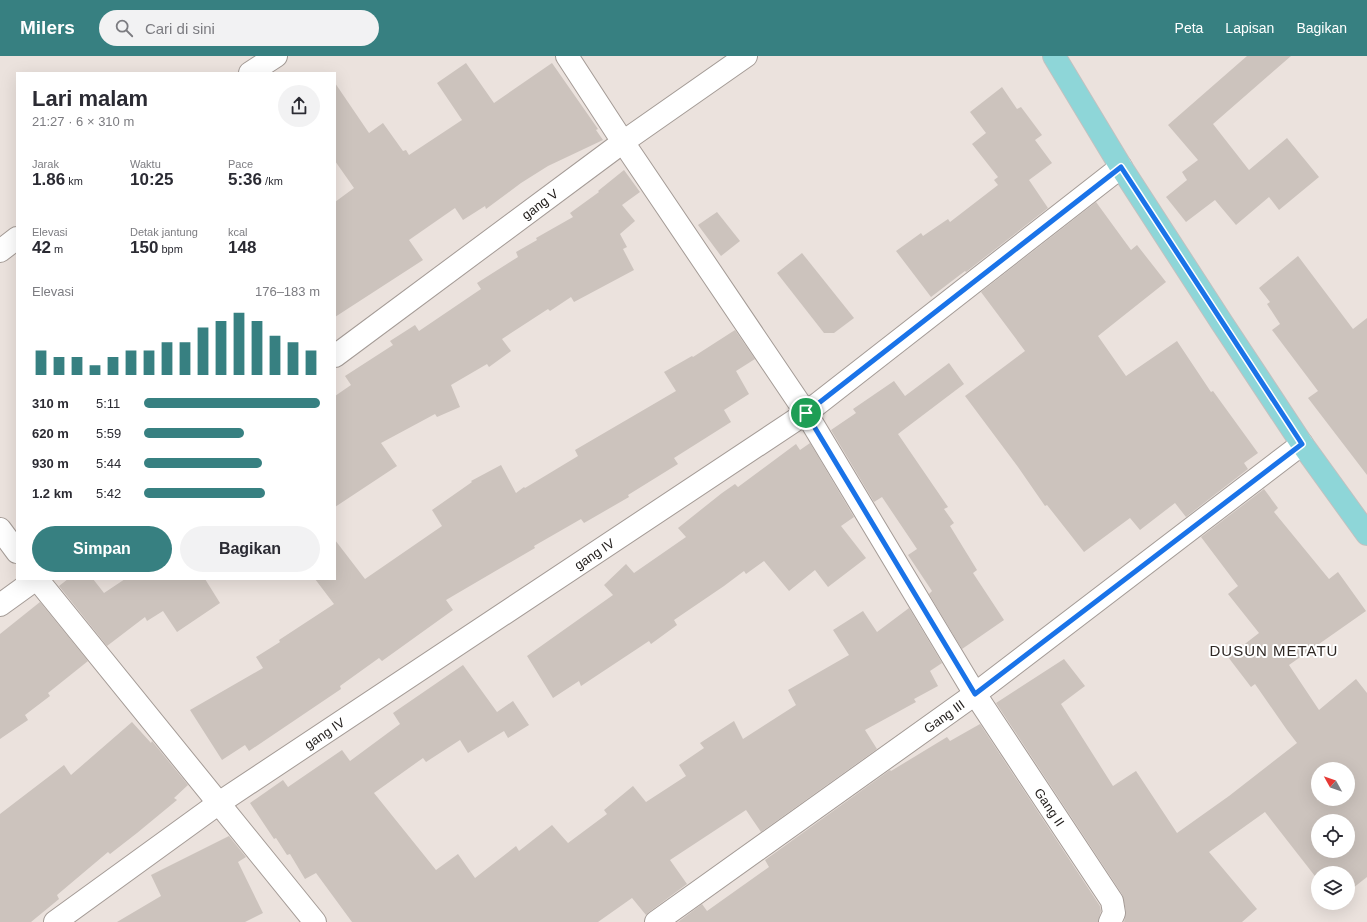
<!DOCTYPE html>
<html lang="id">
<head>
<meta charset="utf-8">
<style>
	:root { --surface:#fff; --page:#f2f2f3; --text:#2b2b33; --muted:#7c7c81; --accent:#378081 }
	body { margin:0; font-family:Arial,sans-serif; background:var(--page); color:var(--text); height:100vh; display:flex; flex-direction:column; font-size:15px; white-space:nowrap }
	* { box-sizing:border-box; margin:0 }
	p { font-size:13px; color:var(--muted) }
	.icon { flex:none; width:22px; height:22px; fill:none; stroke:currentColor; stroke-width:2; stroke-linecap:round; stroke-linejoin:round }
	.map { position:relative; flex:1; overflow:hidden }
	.side { position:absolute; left:16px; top:16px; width:320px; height:508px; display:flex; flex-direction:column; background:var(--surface); border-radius:0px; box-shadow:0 4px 16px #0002 }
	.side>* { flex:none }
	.needle { width:26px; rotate:310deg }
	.tools { position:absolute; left:1311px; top:706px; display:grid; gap:8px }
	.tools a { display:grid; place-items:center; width:44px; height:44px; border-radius:50%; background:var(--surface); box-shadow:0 4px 16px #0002; font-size:20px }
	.pin { position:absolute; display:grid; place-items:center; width:34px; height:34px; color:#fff; margin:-17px; border:2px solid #fff; border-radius:50%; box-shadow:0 1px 4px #0007 }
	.round { display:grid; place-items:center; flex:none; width:42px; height:42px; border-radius:21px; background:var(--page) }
	.summary { display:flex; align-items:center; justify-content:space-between; height:68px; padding:0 16px }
	h1 { font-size:22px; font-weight:600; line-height:30px }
	.metrics { display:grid; grid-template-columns:repeat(3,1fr); gap:6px; height:68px; padding:4px 16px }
	.metrics div { display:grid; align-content:center }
	.metrics b { font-size:17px; font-weight:600 }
	.metrics small { font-size:11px; font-weight:400 }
	.metrics p { font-size:11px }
	.chart { height:112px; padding:8px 16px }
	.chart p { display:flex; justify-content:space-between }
	.chart svg { width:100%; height:72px; margin-top:4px; stroke:var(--accent); stroke-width:6 }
	.primary-button { display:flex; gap:8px; margin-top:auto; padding:8px 16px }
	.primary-button a { flex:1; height:46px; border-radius:24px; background:var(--accent); color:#fff; font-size:16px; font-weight:600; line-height:46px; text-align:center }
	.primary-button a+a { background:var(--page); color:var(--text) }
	ul { padding:0 16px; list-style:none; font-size:13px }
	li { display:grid; grid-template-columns:64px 48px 1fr; align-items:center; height:30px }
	li i { height:10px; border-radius:5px; background:var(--accent) }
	header { display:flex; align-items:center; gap:24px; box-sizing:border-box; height:56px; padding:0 20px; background:var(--accent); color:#fff }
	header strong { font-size:19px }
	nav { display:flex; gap:22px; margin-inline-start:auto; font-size:14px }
	.search { width:280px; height:36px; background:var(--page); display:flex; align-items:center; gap:10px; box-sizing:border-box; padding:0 14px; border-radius:22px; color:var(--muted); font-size:15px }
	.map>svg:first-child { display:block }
</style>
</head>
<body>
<header>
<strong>Milers</strong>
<div class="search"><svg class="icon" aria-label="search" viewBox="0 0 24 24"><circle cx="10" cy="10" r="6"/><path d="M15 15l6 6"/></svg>Cari di sini</div>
<nav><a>Peta</a><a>Lapisan</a><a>Bagikan</a></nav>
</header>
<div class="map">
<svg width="1367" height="866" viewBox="0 0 1367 866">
	<rect width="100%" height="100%" fill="#ebe2dd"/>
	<g fill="#ccc3bd" fill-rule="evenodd">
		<path d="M1247 0H1291L1213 68 1249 114 1287 82 1319 121 1279 154 1269 141 1236 169 1215 144 1186 166 1166 141 1187 124 1182 116 1198 104 1168 69Z"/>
		<path d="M466 7 494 47 552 7 598 73 596 74 603 84 548 110 521 127 486 153 485 150 463 164 455 152 409 184 423 204 335 261V146L354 132 335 105V27L369 77 383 67 403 95 406 94 409 99 462 64 437 27Z"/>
		<path d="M1002 31 1017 53 1021 51 1042 79 1035 84 1052 107 1029 124 1048 152 966 216 965 215 931 241 896 195 921 177 923 180 948 163 950 166 998 129 994 124 998 121 972 88 986 77 970 56Z"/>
		<path d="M624 114 640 136 622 149 635 165 620 178 627 191 623 193 634 214 574 246 571 241 550 255 548 253 502 283 511 295 489 311 487 308 451 329 460 351 437 361 435 358 381 387 397 410 335 451V340L351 329 345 320 393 289 390 285 415 269 419 275 481 233 477 227 518 201 516 196 537 184 536 182 573 161 570 157 599 136 598 135Z"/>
		<path d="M1096 146 1131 194 1137 189 1166 226 1098 280 1126 320 1177 285 1211 336 1213 335 1258 397 1244 407 1248 413 1186 461 1175 447 1140 474 1130 462 1084 496 1047 449 1045 450 1018 411 965 340 1025 295 981 236Z"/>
		<path d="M717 156 740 185 721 200 698 169Z"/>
		<path d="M802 197 854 262 834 277H824L777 217Z"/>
		<path d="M1298 200 1353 273 1367 262V419L1308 342 1318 335 1272 274 1280 268 1267 248 1270 246 1259 232Z"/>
		<path d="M735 274 755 303 736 315 749 338 724 354 731 366 674 402 678 408 628 439 629 441 584 467 581 463 534 490 535 492 446 544 453 554 382 605 379 602 340 630 341 633 249 695 245 689 222 704 190 654 263 612 256 601 280 586 279 584 334 548 315 523H335V484L365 523 442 470 432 454 472 426 471 425 501 409 516 437 524 431 525 432 578 400 575 394 676 335 664 316 692 300 693 301Z"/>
		<path d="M949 307 964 328 898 378 948 451 944 453 954 467 950 470 977 514 973 517 1004 564 962 593 929 538 932 535 908 499 917 493 882 441 874 446 831 374 856 357 853 353 894 325 905 340Z"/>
		<path d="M810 387 854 461 841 470 866 502 828 531 815 514 789 535 764 505 746 518 744 515 724 530 674 564 677 569 651 588 649 585 581 630 579 625 553 642 527 600 613 539 604 529 626 508 634 517 686 481 678 472 722 437 735 428 738 431 796 388 800 394Z"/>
		<path d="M1264 433 1278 452 1274 456 1329 523 1338 516 1366 555 1289 609 1319 654 1356 623 1367 637V821L1348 836V817H1318V824L1265 756 1209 796 1257 853 1242 866H1124L1126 855 1122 838 996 647 1064 603 1085 630 1061 648 1113 730 1136 715 1177 777 1229 740 1297 687 1287 674 1255 628 1251 631 1228 601 1259 577 1228 538 1238 530 1201 481ZM1318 713H1348V743H1318ZM1318 765H1348V795H1318Z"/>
		<path d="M68 523H93L104 537 125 523H205L220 547 177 576 163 555 147 565 145 561 107 590 59 530Z"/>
		<path d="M40 546 88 605 48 637 50 640 25 659 28 664 0 683V578Z"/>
		<path d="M909 552 942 607 930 615 938 630 914 643 916 646 865 674 877 693 761 776 746 754 670 804 687 828 649 856 646 859 632 842 598 866H352L316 817 305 823 290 798 287 799 276 782 274 783 250 747 283 724 288 731 342 694 350 705 400 668 393 657 463 609 497 656 513 645 529 669 508 682 504 675 468 697 460 684 426 706 423 702 374 737 436 814 458 798 475 822 516 790 519 795 552 769 568 787 607 758 604 754 633 730 646 746 686 720 679 709 704 692 700 687 734 665 743 683 796 649 788 634 849 599 833 574 863 555 877 576Z"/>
		<path d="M132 666 151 687 152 685 188 729 174 742 177 744 137 777 110 798 108 796 57 839 59 843 31 866H0V758L64 709 71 719Z"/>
		<path d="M980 668 1100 850 1101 855 1098 866H678L702 848 707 855 769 811 765 804 890 714 891 715 947 681 950 685Z"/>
		<path d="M229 780 246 801 238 806 263 857 245 866H117L161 840 151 819Z"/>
	</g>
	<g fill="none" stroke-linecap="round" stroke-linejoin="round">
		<g stroke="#a49b96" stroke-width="24">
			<g id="minor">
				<path id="s1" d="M567 0 623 86 806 357 975 638 1112 845 1114 857 1110 866"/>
				<path d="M250 17 276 0"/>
				<path d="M0 195 17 182"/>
				<path id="s2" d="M335 300 623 86 746 0"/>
				<path d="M0 473 17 496"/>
				<path d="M37 523 315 866"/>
				<path d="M0 549 36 523"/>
				<path id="s3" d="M55 866 219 747 806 357 1121 111"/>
				<path id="s4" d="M656 866 975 638 1302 388"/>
			</g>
		</g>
		<g stroke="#c2c1c0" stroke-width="24">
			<path id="major" d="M1054 0 1121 111 1222 267 1302 388 1367 478"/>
		</g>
		<use href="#minor" stroke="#fff" stroke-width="22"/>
		<use href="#major" stroke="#8ed6d8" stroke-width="22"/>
	</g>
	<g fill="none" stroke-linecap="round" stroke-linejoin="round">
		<g stroke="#fff" stroke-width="8">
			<path id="route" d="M1121 111 1302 388 975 638 806 357Z"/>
		</g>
		<use href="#route" stroke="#1a73e8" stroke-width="5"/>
	</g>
	<g text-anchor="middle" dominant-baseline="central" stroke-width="4" stroke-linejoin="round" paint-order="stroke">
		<g font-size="13" fill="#24201e" stroke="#fff">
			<text stroke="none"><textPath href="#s2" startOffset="255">gang V</textPath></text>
			<text stroke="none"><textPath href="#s3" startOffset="653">gang IV</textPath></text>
			<text stroke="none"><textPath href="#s4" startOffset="354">Gang III</textPath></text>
			<text stroke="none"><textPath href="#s3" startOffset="329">gang IV</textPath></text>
			<text stroke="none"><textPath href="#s1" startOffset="893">Gang II</textPath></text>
		</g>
		<g font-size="15" letter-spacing="1" fill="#2f2824" stroke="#fff">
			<text x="1274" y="594">DUSUN METATU</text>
		</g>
	</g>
</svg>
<div class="tools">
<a><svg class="needle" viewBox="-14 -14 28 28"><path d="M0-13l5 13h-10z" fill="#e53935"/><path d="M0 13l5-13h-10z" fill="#7c7c81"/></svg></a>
<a><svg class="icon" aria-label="locate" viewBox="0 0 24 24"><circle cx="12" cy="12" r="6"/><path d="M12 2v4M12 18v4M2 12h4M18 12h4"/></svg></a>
<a><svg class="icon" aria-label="layers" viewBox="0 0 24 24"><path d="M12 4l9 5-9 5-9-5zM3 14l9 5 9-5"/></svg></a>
</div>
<div class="pin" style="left:806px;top:357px;background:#1e9e55"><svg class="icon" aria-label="arrive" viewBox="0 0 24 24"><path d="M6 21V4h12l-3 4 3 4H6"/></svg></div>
<section class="side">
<div class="summary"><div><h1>Lari malam</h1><p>21:27 · 6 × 310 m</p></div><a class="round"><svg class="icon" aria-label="share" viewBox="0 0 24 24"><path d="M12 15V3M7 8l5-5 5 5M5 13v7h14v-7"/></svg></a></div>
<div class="metrics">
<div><p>Jarak</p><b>1.86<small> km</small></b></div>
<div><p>Waktu</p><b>10:25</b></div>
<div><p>Pace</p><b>5:36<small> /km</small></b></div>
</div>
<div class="metrics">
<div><p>Elevasi</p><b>42<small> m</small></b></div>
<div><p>Detak jantung</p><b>150<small> bpm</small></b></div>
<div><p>kcal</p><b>148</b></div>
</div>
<div class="chart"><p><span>Elevasi</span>176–183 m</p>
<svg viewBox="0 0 160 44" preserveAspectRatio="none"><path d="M5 44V29M15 44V33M25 44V33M35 44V38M45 44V33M55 44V29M65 44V29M75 44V24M85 44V24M95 44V15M105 44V11M115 44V6M125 44V11M135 44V20M145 44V24M155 44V29"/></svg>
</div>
<ul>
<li><b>310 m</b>5:11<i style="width:100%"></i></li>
<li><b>620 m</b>5:59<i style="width:57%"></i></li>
<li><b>930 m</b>5:44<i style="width:67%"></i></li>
<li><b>1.2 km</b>5:42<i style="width:69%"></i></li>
</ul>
<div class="primary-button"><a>Simpan</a><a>Bagikan</a></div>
</section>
</div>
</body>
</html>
